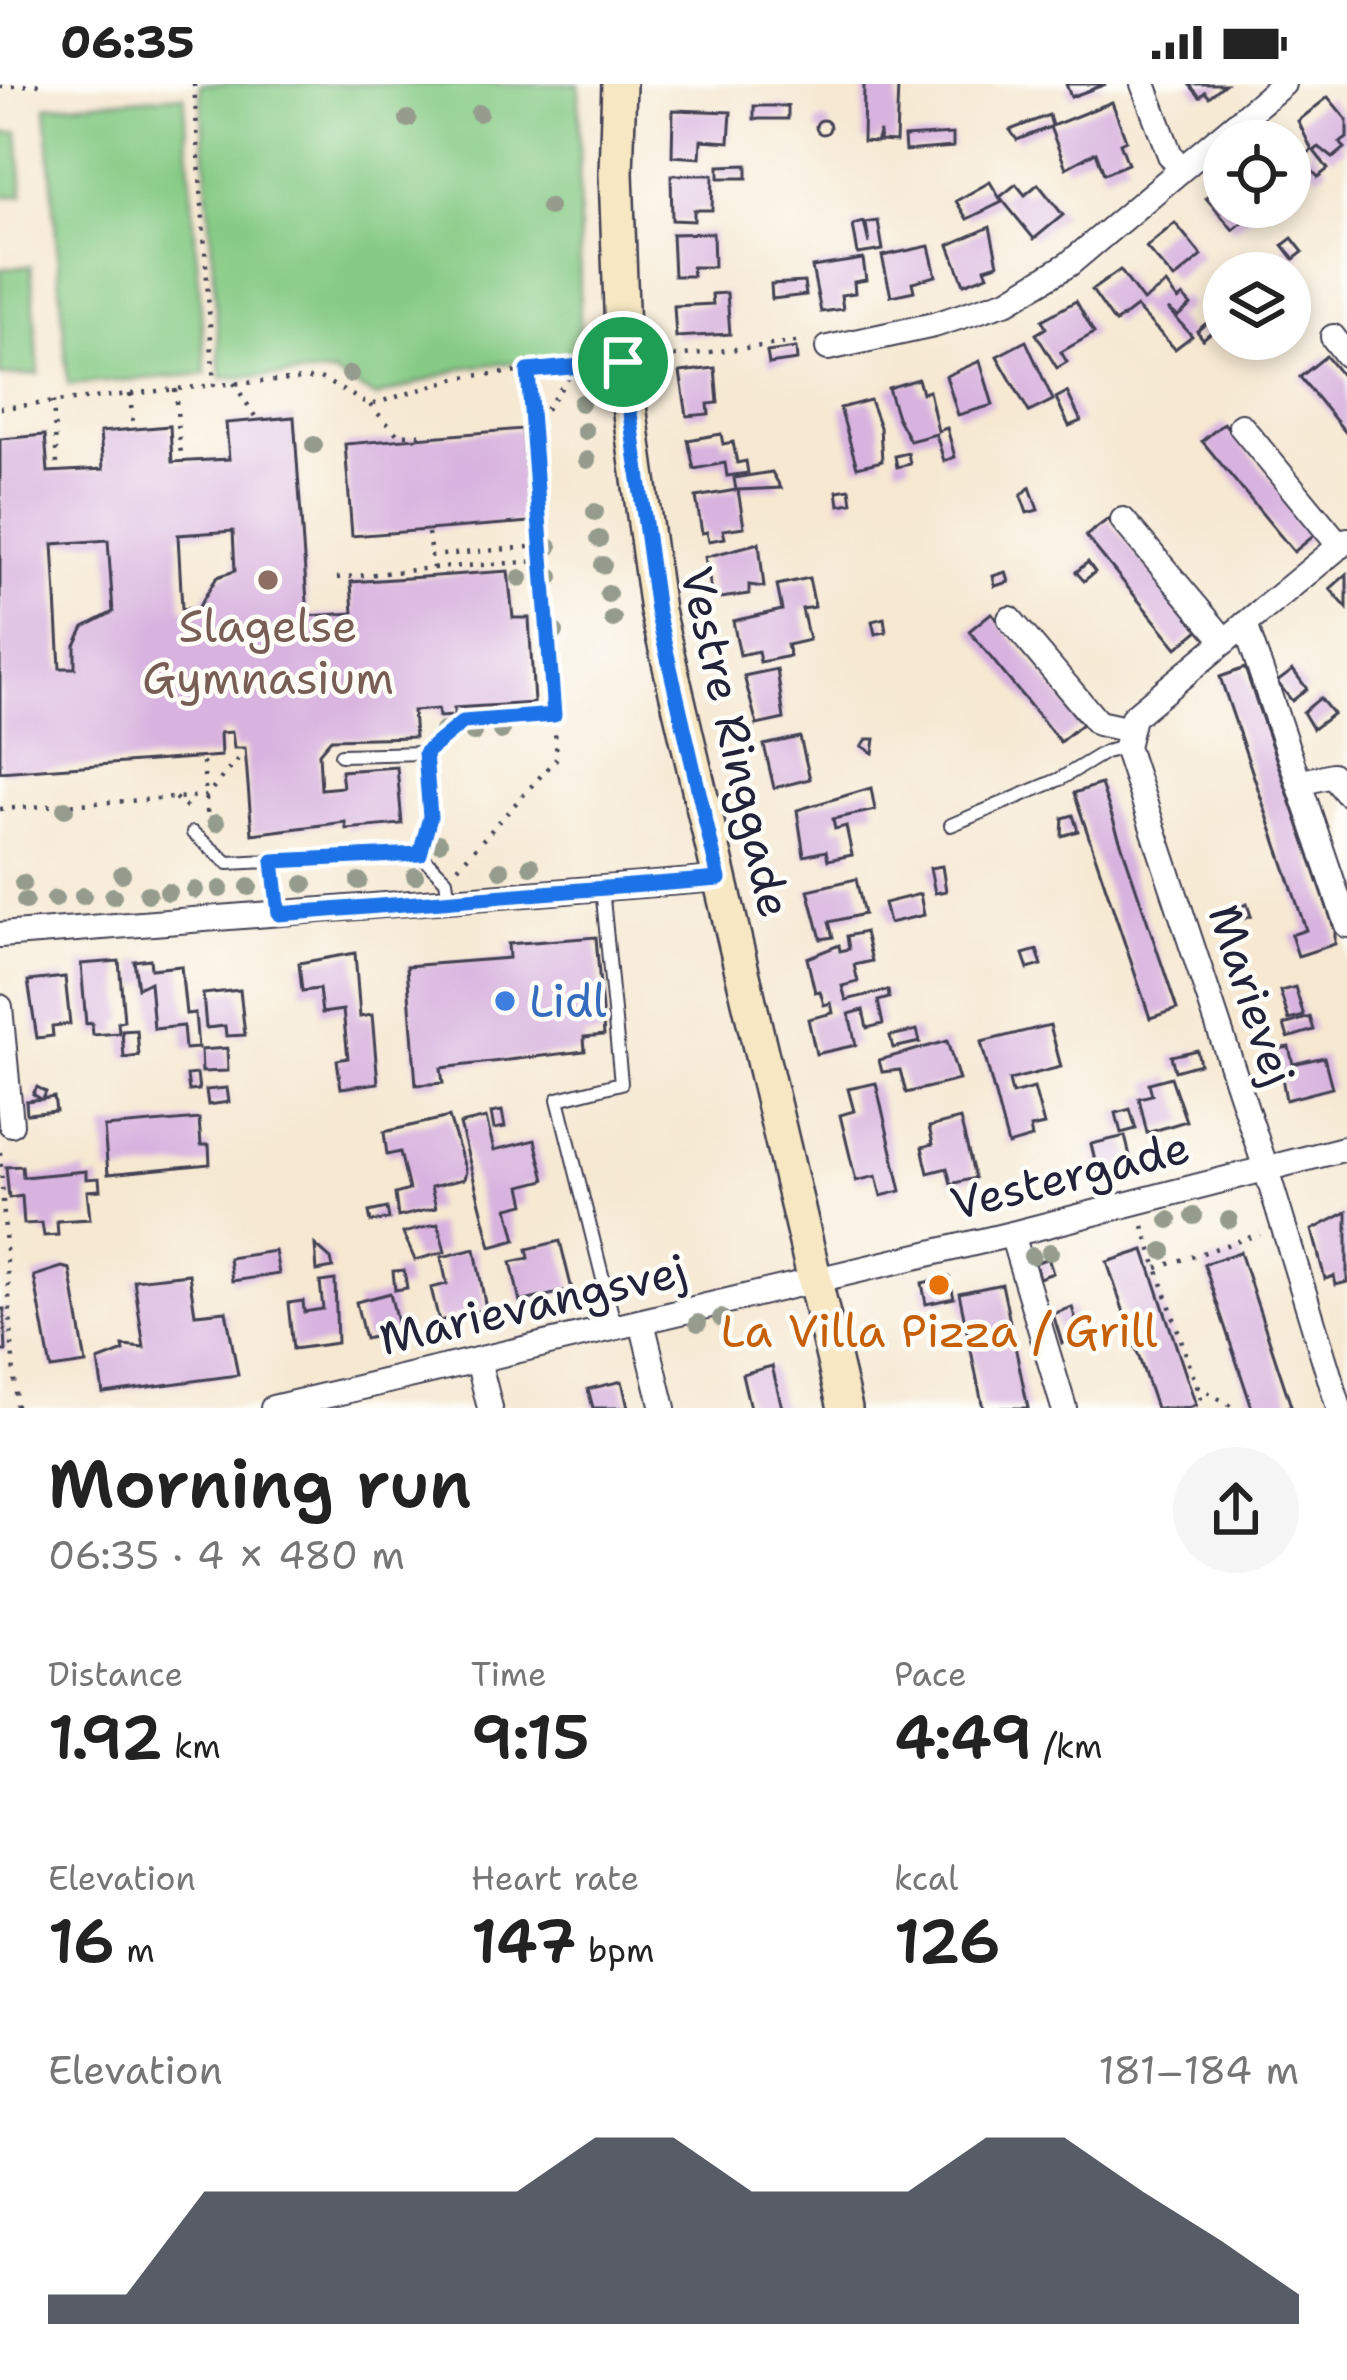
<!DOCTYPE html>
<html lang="en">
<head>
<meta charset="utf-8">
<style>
	:root { --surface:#fff; --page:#f6f6f6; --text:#222; --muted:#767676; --accent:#111827 }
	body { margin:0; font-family:"Shantell Sans",sans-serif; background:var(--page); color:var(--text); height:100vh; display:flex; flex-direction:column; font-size:45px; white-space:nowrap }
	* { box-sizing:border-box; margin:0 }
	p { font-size:39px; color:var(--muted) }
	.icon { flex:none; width:66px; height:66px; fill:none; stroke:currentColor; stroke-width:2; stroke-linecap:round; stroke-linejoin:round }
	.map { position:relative; height:1324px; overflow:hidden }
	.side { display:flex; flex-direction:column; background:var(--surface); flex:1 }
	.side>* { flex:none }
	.buttons { position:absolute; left:1203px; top:36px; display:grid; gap:24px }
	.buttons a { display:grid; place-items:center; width:108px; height:108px; border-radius:50%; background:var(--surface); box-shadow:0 6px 18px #0003; font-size:60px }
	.pin { position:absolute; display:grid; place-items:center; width:102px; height:102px; color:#fff; margin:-51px; border:6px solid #fff; border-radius:50%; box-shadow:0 3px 12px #0007 }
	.round { display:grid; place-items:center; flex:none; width:126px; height:126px; border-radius:63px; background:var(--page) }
	.summary { display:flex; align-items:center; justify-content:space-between; height:204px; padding:0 48px }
	h1 { font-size:66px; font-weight:600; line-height:90px }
	.figures { display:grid; grid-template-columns:repeat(3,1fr); gap:18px; height:204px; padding:12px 48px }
	.figures div { display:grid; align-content:center }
	.figures b { font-size:60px; font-weight:600 }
	.figures small { font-size:33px; font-weight:400 }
	.figures p { font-size:33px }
	.chart { height:336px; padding:24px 48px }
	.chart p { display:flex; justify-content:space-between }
	.chart svg { width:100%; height:216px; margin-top:12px; fill:var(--accent); opacity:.7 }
	.status { display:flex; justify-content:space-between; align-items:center; height:84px; padding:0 60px; background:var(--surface); direction:ltr }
	.status svg { height:33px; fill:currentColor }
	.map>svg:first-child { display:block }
</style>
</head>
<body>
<div class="status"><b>06:35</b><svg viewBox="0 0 49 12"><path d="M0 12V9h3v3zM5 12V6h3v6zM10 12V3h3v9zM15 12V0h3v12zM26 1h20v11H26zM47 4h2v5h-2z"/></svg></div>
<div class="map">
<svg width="1347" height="1324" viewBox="0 0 1347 1324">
	<rect width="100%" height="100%" fill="#fdfcf7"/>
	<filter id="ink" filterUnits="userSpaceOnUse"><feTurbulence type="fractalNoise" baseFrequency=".00833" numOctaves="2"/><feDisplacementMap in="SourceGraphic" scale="24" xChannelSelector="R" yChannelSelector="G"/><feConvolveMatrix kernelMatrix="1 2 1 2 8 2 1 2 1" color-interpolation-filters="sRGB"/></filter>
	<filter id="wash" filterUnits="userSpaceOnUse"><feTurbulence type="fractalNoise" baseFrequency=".004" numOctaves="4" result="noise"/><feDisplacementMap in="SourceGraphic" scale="48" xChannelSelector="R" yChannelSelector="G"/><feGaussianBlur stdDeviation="2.7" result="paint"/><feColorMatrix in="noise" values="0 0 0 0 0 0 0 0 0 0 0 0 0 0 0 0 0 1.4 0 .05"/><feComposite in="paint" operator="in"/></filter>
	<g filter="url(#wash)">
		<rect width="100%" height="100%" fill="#f6e8d1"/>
		<g fill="#86cb85" stroke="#547660" stroke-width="3">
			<path d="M200 0H579L580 272 467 283 376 313 333 290 221 294Z"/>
			<path d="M184 11 206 290 68 301 46 22Z"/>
			<path d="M18 48 23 111 0 113V49Z"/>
			<path d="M31 182 39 290 0 292V185Z"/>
		</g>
		<g id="blocks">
			<g fill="#d8b3df" fill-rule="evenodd">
				<path d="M864 0H898L896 58 879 57 880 47 876 58 863 57Z"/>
				<path d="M1066 0H1106L1071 13Z"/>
				<path d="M1189 0H1225L1209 13 1205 8 1200 13Z"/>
				<path d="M1328 13 1347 36V54L1340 59 1345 64 1333 74 1319 63 1314 67 1328 85 1318 93 1307 81 1290 95V60L1302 74 1312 66 1298 37Z"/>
				<path d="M1112 18 1126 56 1120 59 1128 80 1104 90 1096 68 1066 84 1050 43 1017 56 1010 46 1049 31 1052 42Z"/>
				<rect x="754" y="22" width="34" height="13"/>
				<path d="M673 26 731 28 729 58 701 56 700 74 672 72Z"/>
				<circle cx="823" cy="43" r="7"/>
				<path d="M953 50V63L905 67 904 53Z"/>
				<path d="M747 81V94H719V82Z"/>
				<path d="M671 91H713L712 126H694V137L672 136Z"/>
				<path d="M990 98 1002 118 967 135 956 117Z"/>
				<path d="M1224 99V123H1261L1233 146 1206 114Z"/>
				<path d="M1016 100 1025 111 1038 100 1063 131 1034 155 1000 113Z"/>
				<path d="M878 137 883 166 858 170 853 141 864 138 869 160 866 139Z"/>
				<path d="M1175 139 1202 172 1174 195 1146 163Z"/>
				<path d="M990 143 998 180 985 184 988 191 964 200 949 161Z"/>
				<path d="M713 149 714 183H692L693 192H674L672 150Z"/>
				<path d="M1292 154 1303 168 1294 175 1283 161Z"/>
				<path d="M929 162 936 192 912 198 914 207 891 212 882 172Z"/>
				<path d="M863 175 866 196 854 198 855 209 841 211 843 225 821 228 812 183Z"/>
				<path d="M1120 186 1143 217 1166 200 1178 216 1183 212 1191 221 1178 232 1168 225 1192 252 1175 265 1136 223 1115 239 1092 206Z"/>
				<path d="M804 198 806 211 772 215 771 200Z"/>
				<path d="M727 209 730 250 676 253 674 222 713 220 712 210Z"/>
				<path d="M1076 217 1094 249 1061 268 1067 278 1057 284 1036 250 1046 244 1042 236Z"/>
				<path d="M1209 237 1215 245 1203 255 1197 247Z"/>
				<path d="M1026 257 1053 316 1029 328 997 272Z"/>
				<path d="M796 264 797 276 769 280 767 268Z"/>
				<path d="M1326 272 1347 298V350L1300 293Z"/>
				<path d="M980 277 993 321 958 331 946 292Z"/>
				<path d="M715 284 718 319 708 320 709 330 687 332 680 288Z"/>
				<path d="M918 295 922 309 929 307 938 347 947 344 955 373 944 377 936 350 910 357 897 333 888 304Z"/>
				<path d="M1067 308 1081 337 1069 342 1056 314Z"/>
				<path d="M870 316 880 343 882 377 857 383 840 324Z"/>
				<path d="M294 333 308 532 353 529 351 498 508 487 513 534H529L534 619 454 624V632L439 633 438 625 413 627 415 653 331 655 319 669 321 705 343 703 341 687 397 683 402 740 346 745 345 738 252 750 245 664H234L232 648 220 649 221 672 0 688V355L45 351 48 388 103 385 100 348 170 342 172 378 229 375 226 339ZM233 447 235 487 217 493 198 524 182 525 178 451ZM108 456 113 528 84 543 75 561V584H60L53 460Z"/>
				<path d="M1224 339 1316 450 1294 468 1202 357Z"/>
				<path d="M522 345 530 438 352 452 345 360Z"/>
				<path d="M721 350 723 360 733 358 737 379 746 377 748 389 727 392 725 379 694 385 688 356Z"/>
				<path d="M908 369 910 380 897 383 895 372Z"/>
				<path d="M772 388 781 404 738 406 744 443 723 446 725 454 709 457 707 448 702 449 696 413 736 406 734 394Z"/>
				<path d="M1030 403 1038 426 1027 429 1021 412Z"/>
				<path d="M850 405 852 419 839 421 837 407Z"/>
				<path d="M1108 435 1199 546 1177 564 1086 452Z"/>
				<path d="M759 459 764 503 749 501V510L713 515 705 473Z"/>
				<path d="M1088 478 1095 488 1084 497 1076 488Z"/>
				<path d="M1006 488 1009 498 995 502 993 492Z"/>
				<path d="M1347 490V524L1330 505Z"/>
				<path d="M809 494 815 523 802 525 809 556 787 561 790 572 760 578 758 567 740 571 733 537 782 526 777 501Z"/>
				<path d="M991 529 1082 640 1060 658 969 547Z"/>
				<path d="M884 534 886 548 875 550 872 537Z"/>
				<path d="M1245 584 1335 847V860L1298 872 1291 851 1306 846 1220 593Z"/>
				<path d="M777 585 784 635 757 641 744 592Z"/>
				<path d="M1293 586 1307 605 1292 617 1277 598Z"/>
				<path d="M1320 614 1333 630 1313 645 1303 628Z"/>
				<path d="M800 653 810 695 774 704 764 661Z"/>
				<path d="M867 655H875L873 669 862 662Z"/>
				<path d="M1101 700 1177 925 1150 934 1074 709Z"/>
				<path d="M871 704 875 726 833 735 835 745 846 742 852 771 828 776 826 767 804 772 797 726Z"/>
				<path d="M1073 731 1078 747 1062 752 1063 734Z"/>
				<path d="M942 782 946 807 935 809 930 784Z"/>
				<path d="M856 795 864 830 829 838 833 853 821 855 808 806Z"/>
				<path d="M920 810 924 831 889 839 884 819Z"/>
				<path d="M1247 820 1251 832 1223 842 1218 831Z"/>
				<path d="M865 848 872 877 854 881 858 898 842 902 846 916 888 906 889 914 878 917 883 940 867 944 863 926 849 930 856 961 816 970 808 935 833 929 831 919 824 921 820 907 815 908 807 874 839 861 840 867 849 865 847 852Z"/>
				<path d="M596 853 604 951 584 953 585 967 441 984 443 999 416 1001 407 882 509 874 508 860Z"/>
				<path d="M1037 866 1042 881 1028 885 1023 870Z"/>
				<path d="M355 869 360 933 372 931 378 999 341 1004 337 976 348 974 343 926 322 929 319 905 302 907 299 879Z"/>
				<path d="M150 875 151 885 181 882 186 930 195 929 198 964 185 965 183 942 154 945 150 898 138 904 134 877Z"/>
				<path d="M119 877 124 937 118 938 119 949 93 951 92 939 86 940 81 880Z"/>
				<path d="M65 893 70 940 52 942 53 952 37 954 28 897Z"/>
				<path d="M1295 903 1304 932 1289 936 1280 907Z"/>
				<path d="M240 906 245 951 226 952 225 942 206 944 203 910Z"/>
				<path d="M1310 933 1314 946 1288 954 1284 941Z"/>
				<path d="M1050 941 1061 983 1009 996 1012 1010 1034 1004 1044 1041 1030 1044 1032 1054 1008 1061 981 958Z"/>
				<path d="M137 946 139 972 124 974 122 947Z"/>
				<path d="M917 946 920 958 893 964 890 952Z"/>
				<path d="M947 957 959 996 906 1009 900 986 882 988 879 976Z"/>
				<path d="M1289 963 1293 980 1324 973 1332 1004 1286 1016 1277 965Z"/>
				<path d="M227 964 228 987 202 988 201 966Z"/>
				<path d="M1197 966 1200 980 1175 987 1171 972Z"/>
				<path d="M197 990 199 1006 189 1007 187 991Z"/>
				<path d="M1171 993 1186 1037 1147 1049 1139 1014 1152 1011 1149 999Z"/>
				<path d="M876 999 901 1107 881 1112 876 1092 856 1097 840 1031 854 1027 848 1005Z"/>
				<path d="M37 1003 46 1008 43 1015 54 1013 56 1027 27 1030 26 1017 41 1015 33 1010Z"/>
				<path d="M227 1004 229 1018 208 1021 206 1006Z"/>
				<path d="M1130 1025 1136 1045 1121 1049 1116 1029Z"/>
				<path d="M502 1027 505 1043 494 1045 491 1029Z"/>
				<path d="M449 1033 466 1087 464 1095 431 1103 436 1124 398 1133 395 1110 409 1106 400 1068 387 1071 384 1048Z"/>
				<path d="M486 1034 494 1066 535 1056 545 1096 521 1102 525 1120 508 1124 516 1156 491 1163 460 1040Z"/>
				<path d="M199 1035 201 1061H209L210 1080 108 1090 104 1043Z"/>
				<path d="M960 1035 975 1094 951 1100 947 1084 928 1089 922 1063 933 1060 929 1043Z"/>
				<path d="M1125 1052 1132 1080 1098 1089 1091 1060Z"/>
				<path d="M22 1082 23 1093 86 1087V1095L99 1094 100 1106 87 1107 90 1135 57 1137 58 1151 44 1152 42 1139 24 1140 22 1112 9 1114 6 1083Z"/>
				<path d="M387 1124 389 1135 371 1138 369 1128Z"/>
				<path d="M1347 1128V1198L1336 1201 1334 1192 1325 1195 1312 1146Z"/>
				<path d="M438 1140 445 1168 415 1176 403 1149Z"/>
				<path d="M560 1157 572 1206 520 1218 511 1178 529 1174 527 1165Z"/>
				<path d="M315 1161 331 1175 333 1184 317 1187Z"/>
				<path d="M475 1165 486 1225 439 1237 431 1204 447 1200 441 1173Z"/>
				<path d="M1144 1166 1196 1321 1188 1324H1156L1107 1178Z"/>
				<path d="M275 1167 279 1190 232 1197 229 1174Z"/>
				<path d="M1240 1168 1291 1322 1285 1324H1252L1204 1180Z"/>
				<path d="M1048 1174 1053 1189 1039 1194 1035 1179Z"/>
				<path d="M62 1183 70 1185 86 1280 51 1285 34 1192Z"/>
				<path d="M404 1186 407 1204 395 1206 393 1187Z"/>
				<path d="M189 1190 195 1230 226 1227 238 1291 103 1309 98 1277 124 1267 123 1262 144 1264 134 1196Z"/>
				<path d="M949 1193 954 1214 926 1220 922 1199Z"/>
				<path d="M335 1196 337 1259 293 1265 288 1219 303 1217 304 1228 323 1225 320 1198Z"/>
				<path d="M1002 1200 1028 1324H983L959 1209Z"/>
				<path d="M390 1209 399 1247 365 1255 356 1218Z"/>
				<path d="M1072 1223 1081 1253 1062 1259 1053 1230Z"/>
				<path d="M0 1225H4L6 1267H0Z"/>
				<path d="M772 1282 782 1324H750L742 1290Z"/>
				<path d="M622 1297 628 1324H593L588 1305Z"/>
			</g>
		</g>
	</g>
	<g filter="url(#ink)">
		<use href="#blocks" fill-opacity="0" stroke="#424052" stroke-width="3"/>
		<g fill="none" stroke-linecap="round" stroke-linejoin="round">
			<g stroke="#424052" stroke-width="16">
				<g id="lane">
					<path d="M341 671 425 669 430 733 420 770"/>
					<path d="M951 741 1060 695 1105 668 1126 663"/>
					<path d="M193 749 228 779 420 770 446 796 449 817"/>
					<path d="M273 777 279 829"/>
					<path d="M602 804 621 999 558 1015 615 1243"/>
				</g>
			</g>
			<g stroke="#424052" stroke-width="28">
				<g id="street">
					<path d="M1143 0 1170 71 1180 83"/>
					<path d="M1333 253 1347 271"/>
					<path d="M828 264 934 241 1008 217 1069 180 1283 0"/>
					<path d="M1241 342 1340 462"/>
					<path d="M1123 436 1225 557"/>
					<path d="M1010 535 1098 639 1126 645"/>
					<path d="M1245 540 1347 841"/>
					<path d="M1299 699 1332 691 1347 709"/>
					<path d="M0 851 719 795"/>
					<path d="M0 923 11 1040"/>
					<path d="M1012 1150 1064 1324"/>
					<path d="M642 1238 663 1324"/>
					<path d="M478 1276 490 1324"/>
					<path d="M273 1324 1012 1150 1347 1064"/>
					<path d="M1339 1324 1266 1085 1126 663 1133 633 1347 456"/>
				</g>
			</g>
			<g stroke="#424052" stroke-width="38">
				<path id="secondary" d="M619 0 616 89 623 278 657 527 845 1324"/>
			</g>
			<g stroke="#424052" stroke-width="4.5" stroke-dasharray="3 9" stroke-linecap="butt">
				<path d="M194 0 214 301 320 294 370 321 461 293 597 281"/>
				<path d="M0 3 41 0"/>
				<path d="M650 275 805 257"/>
				<path d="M234 299 256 334"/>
				<path d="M175 305 181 371"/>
				<path d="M130 310 133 343"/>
				<path d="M53 317 57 380"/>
				<path d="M370 321 398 351 426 350"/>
				<path d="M0 324 214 301"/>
				<path d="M532 345 576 283"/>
				<path d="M428 449 431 472"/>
				<path d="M433 484 541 477"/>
				<path d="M337 494 433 484 431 472 541 462"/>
				<path d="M438 658 463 638 552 631"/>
				<path d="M203 678 208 738"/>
				<path d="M175 714 193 729"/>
				<path d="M0 725 206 712 238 675"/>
				<path d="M458 783 557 674 528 287"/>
				<path d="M0 1068 16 1324"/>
				<path d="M1143 1142 1204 1324"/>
				<path d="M1157 1184 1260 1150"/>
				<path d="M1197 1302 1234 1324"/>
			</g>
			<use href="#lane" stroke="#fff" stroke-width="12"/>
			<use href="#street" stroke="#fff" stroke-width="24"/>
			<use href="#secondary" stroke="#f7e8c3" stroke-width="33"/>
		</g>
		<g fill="#959c8d">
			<circle cx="479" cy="29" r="9"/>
			<circle cx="408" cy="35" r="9"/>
			<circle cx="549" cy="123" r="9"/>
			<circle cx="350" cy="290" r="9"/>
			<circle cx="581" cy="319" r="9"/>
			<circle cx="585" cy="347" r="9"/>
			<circle cx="314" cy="361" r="9"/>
			<circle cx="587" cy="376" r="9"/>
			<circle cx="595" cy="428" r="9"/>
			<circle cx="599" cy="455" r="9"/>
			<circle cx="549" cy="463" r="9"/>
			<circle cx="603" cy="481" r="9"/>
			<circle cx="551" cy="493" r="9"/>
			<circle cx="520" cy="494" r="9"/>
			<circle cx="608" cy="510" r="9"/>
			<circle cx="613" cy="535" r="9"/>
			<circle cx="555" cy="548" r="9"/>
			<circle cx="443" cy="647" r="9"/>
			<circle cx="501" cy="647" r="9"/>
			<circle cx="473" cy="649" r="9"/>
			<circle cx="65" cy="725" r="9"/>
			<circle cx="216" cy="739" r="9"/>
			<circle cx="439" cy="759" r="9"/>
			<circle cx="531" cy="782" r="9"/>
			<circle cx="501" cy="786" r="9"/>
			<circle cx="122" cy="790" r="9"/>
			<circle cx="415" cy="792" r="9"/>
			<circle cx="359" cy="797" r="9"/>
			<circle cx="23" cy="799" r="9"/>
			<circle cx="304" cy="800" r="9"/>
			<circle cx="249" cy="803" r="9"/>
			<circle cx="220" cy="805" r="9"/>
			<circle cx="195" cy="806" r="9"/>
			<circle cx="168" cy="808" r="9"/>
			<circle cx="148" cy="810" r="9"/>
			<circle cx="83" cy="812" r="9"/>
			<circle cx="113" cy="812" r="9"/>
			<circle cx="55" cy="815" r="9"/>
			<circle cx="25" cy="817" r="9"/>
			<circle cx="1194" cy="1132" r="9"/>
			<circle cx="1169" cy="1136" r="9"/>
			<circle cx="1229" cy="1136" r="9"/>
			<circle cx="1163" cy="1167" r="9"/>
			<circle cx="1050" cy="1168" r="9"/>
			<circle cx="1032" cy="1172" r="9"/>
			<circle cx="721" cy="1234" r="9"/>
			<circle cx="698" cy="1239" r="9"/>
		</g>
	</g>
	<g fill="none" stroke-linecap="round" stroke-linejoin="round" filter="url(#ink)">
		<g stroke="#fff" stroke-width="24">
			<path id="route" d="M623 278 657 527 719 795 279 830 273 777 420 770 430 733 425 669 463 638 554 631 528 287Z"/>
		</g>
		<use href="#route" stroke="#1a73e8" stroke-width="15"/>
	</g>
	<circle fill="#8d6e63" stroke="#fdfcf7" stroke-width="4.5" cx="268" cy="496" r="12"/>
	<circle fill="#3f7fe0" stroke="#fdfcf7" stroke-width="4.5" cx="505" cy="917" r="12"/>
	<circle fill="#e8710a" stroke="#fdfcf7" stroke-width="4.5" cx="939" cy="1201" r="12"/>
	<g text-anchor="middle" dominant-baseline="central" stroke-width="9" stroke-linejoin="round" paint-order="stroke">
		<g font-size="45" fill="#785e54" stroke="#fdfcf7">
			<text x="268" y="542">Slagelse<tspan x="268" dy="52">Gymnasium</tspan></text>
		</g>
		<g font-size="45" fill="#22223b" stroke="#fdfcf7">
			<text transform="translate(736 658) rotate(77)">Vestre Ringgade</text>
			<text transform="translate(1252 911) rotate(72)">Marievej</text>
			<text transform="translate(1070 1091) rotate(-14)">Vestergade</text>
			<text transform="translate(533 1220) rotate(-13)">Marievangsvej</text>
		</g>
		<g font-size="45" fill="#366cbe" stroke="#fdfcf7" text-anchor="start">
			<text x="529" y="917">Lidl</text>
		</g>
		<g font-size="45" fill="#c56008" stroke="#fdfcf7">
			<text x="939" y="1247">La Villa Pizza / Grill</text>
		</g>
	</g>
</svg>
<div class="buttons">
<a><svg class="icon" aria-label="locate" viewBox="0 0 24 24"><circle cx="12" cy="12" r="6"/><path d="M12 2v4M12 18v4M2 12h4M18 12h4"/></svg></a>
<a><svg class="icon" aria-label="layers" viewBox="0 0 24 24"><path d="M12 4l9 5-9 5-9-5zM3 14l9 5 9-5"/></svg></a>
</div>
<div class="pin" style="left:623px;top:278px;background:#1e9e55"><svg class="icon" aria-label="arrive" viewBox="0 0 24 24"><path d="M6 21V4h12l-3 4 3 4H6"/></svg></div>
</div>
<section class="side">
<div class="summary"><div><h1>Morning run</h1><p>06:35 · 4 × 480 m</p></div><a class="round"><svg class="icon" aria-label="share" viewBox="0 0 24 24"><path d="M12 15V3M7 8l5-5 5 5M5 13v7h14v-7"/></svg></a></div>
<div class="figures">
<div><p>Distance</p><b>1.92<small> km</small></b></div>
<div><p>Time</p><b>9:15</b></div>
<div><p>Pace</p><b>4:49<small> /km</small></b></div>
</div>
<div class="figures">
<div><p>Elevation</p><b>16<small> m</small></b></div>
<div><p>Heart rate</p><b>147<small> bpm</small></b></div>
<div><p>kcal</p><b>126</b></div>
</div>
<div class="chart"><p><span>Elevation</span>181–184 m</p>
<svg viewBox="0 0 160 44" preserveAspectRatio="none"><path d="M0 44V38L10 38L20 17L30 17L40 17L50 17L60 17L70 6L80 6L90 17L100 17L110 17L120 6L130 6L140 17L150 27L160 38V44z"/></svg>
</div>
</section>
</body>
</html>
